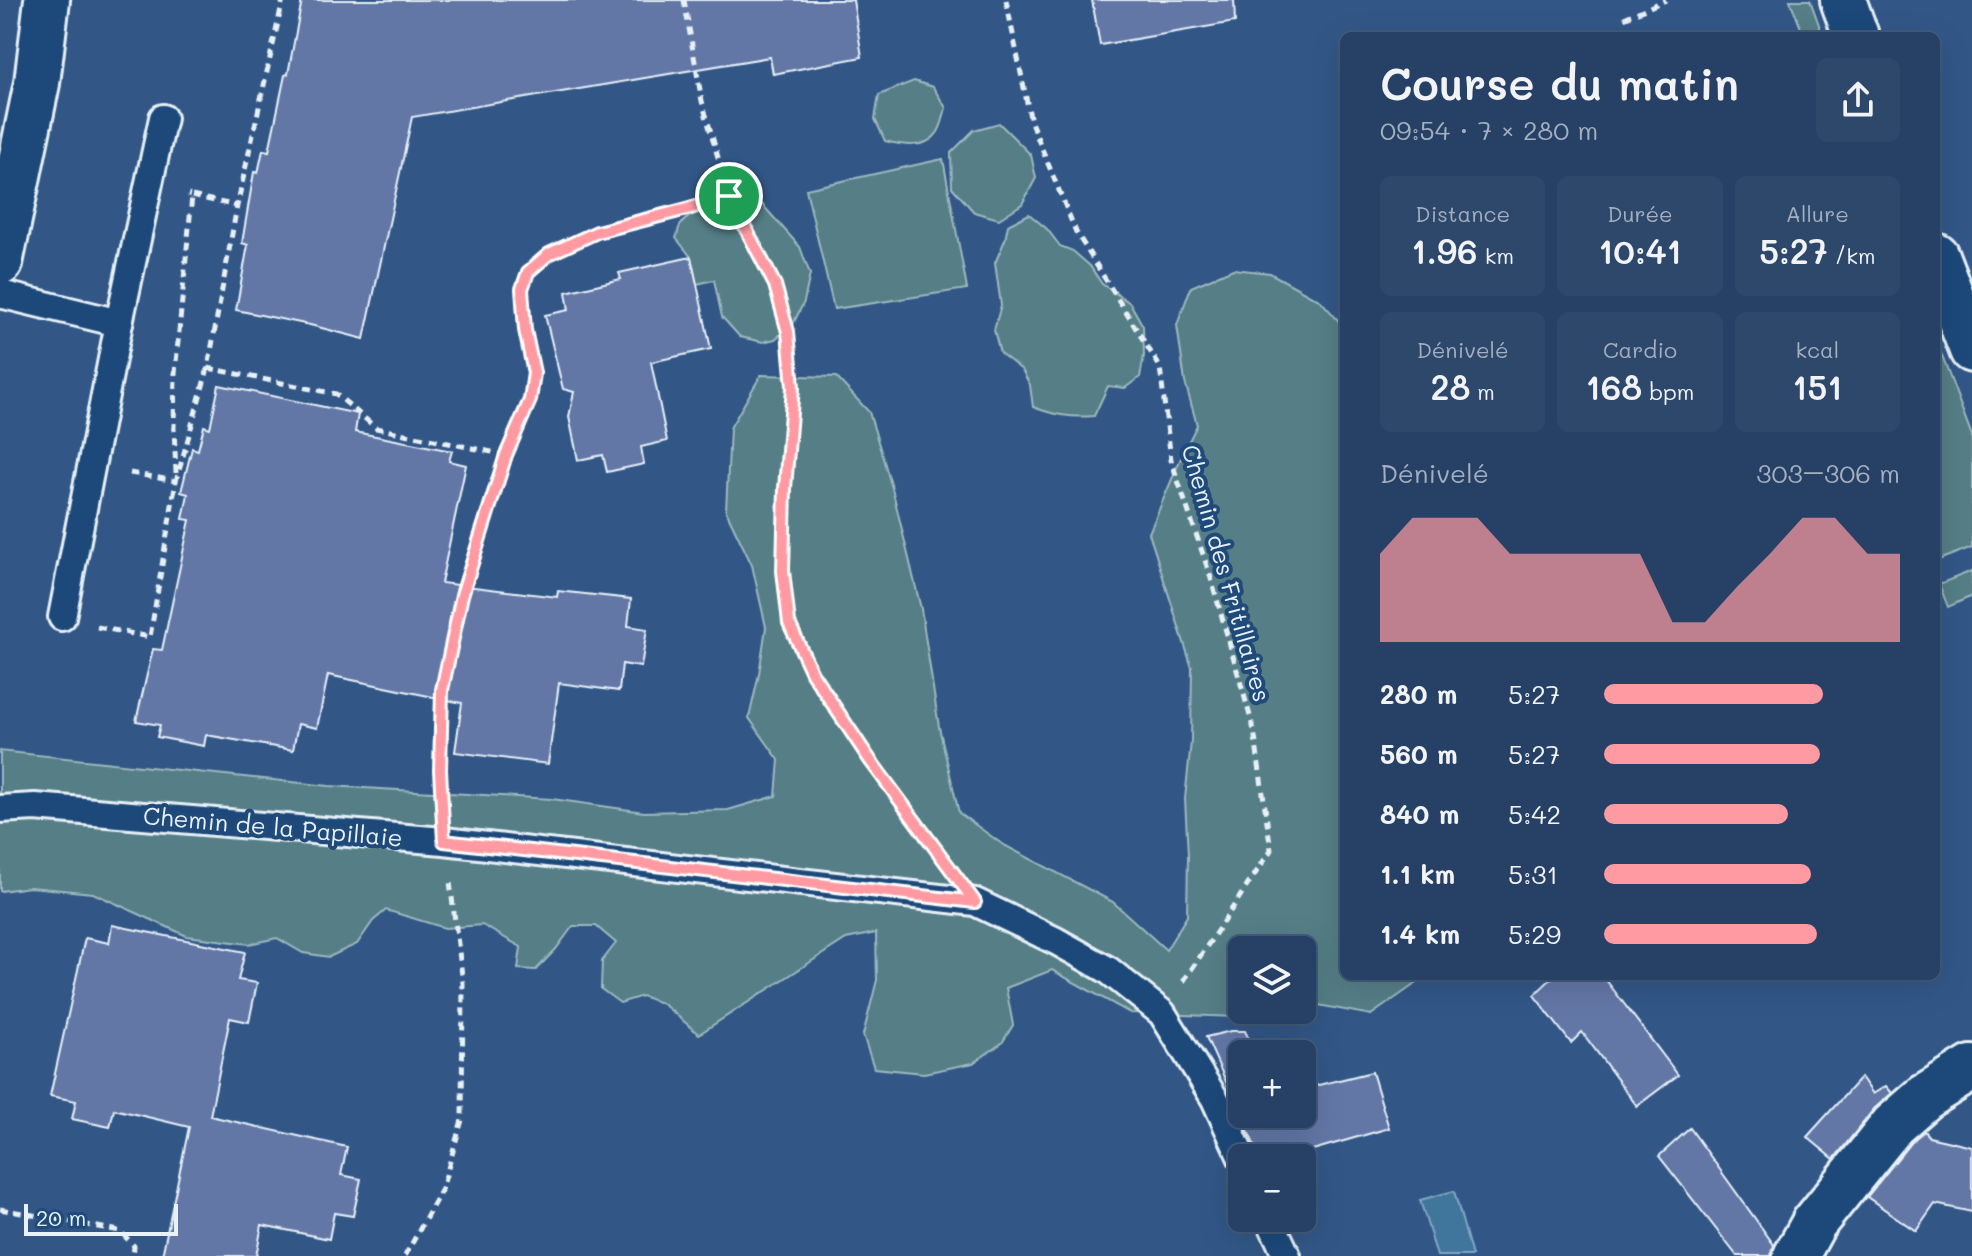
<!DOCTYPE html>
<html lang="fr">
<head>
<meta charset="utf-8">
<style>
	:root { --surface:#264165; --page:#2e486b; --text:#f1f3f6; --muted:#a4afbf; --line:#425a79; --accent:#ff9aa2 }
	body { margin:0; font-family:Mali,sans-serif; background:var(--page); color:var(--text); height:100vh; display:flex; flex-direction:column; font-size:30px; white-space:nowrap }
	* { box-sizing:border-box; margin:0 }
	p { font-size:26px; color:var(--muted) }
	.icon { flex:none; width:44px; height:44px; fill:none; stroke:currentColor; stroke-width:2; stroke-linecap:round; stroke-linejoin:round }
	.map { position:relative; flex:1; overflow:hidden }
	.sheet { position:absolute; left:1340px; top:32px; width:600px; height:948px; display:flex; flex-direction:column; background:var(--surface); border-radius:12px; box-shadow:0 8px 32px #0002,0 0 0 2px var(--line) }
	.sheet>* { flex:none }
	.tools { position:absolute; left:1228px; top:936px; display:grid; gap:16px }
	.tools a { display:grid; place-items:center; width:88px; height:88px; border-radius:12px; background:var(--surface); box-shadow:0 8px 32px #0002,0 0 0 2px var(--line); font-size:40px }
	.scale { position:absolute; left:24px; bottom:20px; width:154px; box-sizing:border-box; padding-left:8px; border:4px solid #e8f1f8; border-top:0; font-size:22px; line-height:28px; white-space:nowrap; color:#e8f1f8; -webkit-text-stroke:6px #1f4a7a; paint-order:stroke }
	.pin { position:absolute; display:grid; place-items:center; width:68px; height:68px; color:#fff; margin:-34px; border:4px solid #fff; border-radius:50%; box-shadow:0 2px 8px #0007 }
	.round { display:grid; place-items:center; flex:none; width:84px; height:84px; border-radius:12px; background:var(--page) }
	.overview { display:flex; align-items:center; justify-content:space-between; height:136px; padding:0 40px }
	h1 { font-size:44px; font-weight:600; line-height:60px }
	.metrics { display:grid; grid-template-columns:repeat(3,1fr); gap:12px; height:136px; padding:8px 40px }
	.metrics div { display:grid; align-content:center; border-radius:12px; background:var(--page); text-align:center }
	.metrics b { font-size:34px; font-weight:600 }
	.metrics small { font-size:22px; font-weight:400 }
	.metrics p { font-size:22px }
	.chart { height:224px; padding:16px 40px }
	.chart p { display:flex; justify-content:space-between }
	.chart svg { width:100%; height:144px; margin-top:8px; fill:var(--accent); opacity:.7 }
	ul { padding:0 40px; list-style:none; font-size:26px }
	li { display:grid; grid-template-columns:128px 96px 1fr; align-items:center; height:60px }
	li i { height:20px; border-radius:10px; background:var(--accent) }
	.map>svg:first-child { display:block }
</style>
</head>
<body>
<div class="map">
<svg width="1972" height="1256" viewBox="0 0 1972 1256">
	<rect width="100%" height="100%" fill="#325787"/>
	<filter id="ink" filterUnits="userSpaceOnUse"><feTurbulence type="fractalNoise" baseFrequency=".0125" numOctaves="2"/><feDisplacementMap in="SourceGraphic" scale="16" xChannelSelector="R" yChannelSelector="G"/><feConvolveMatrix kernelMatrix="1 2 1 2 8 2 1 2 1" color-interpolation-filters="sRGB"/></filter>
	<g filter="url(#ink)">
		<g fill="#557e86" stroke="#9eb8bf" stroke-width="2">
			<path d="M1790 0H1810L1823 36H1804Z"/>
			<path d="M914 81 933 87 946 108C944 114 943 122 940 128 930 150 905 146 885 141L875 119 879 95Z"/>
			<path d="M999 123 1031 155 1036 178 1022 204 999 219 974 212 952 187 951 153 974 130Z"/>
			<path d="M943 159 967 289 834 309 806 189Z"/>
			<path d="M740 199 760 202 800 247 810 274 804 302 793 324 775 339 763 342 740 337 722 317 714 280 697 284 691 257 676 238C678 234 678 229 680 226 690 209 723 203 740 199Z"/>
			<path d="M1029 214 1047 229 1060 246 1073 251 1090 266 1102 284 1130 303 1143 326 1144 356 1140 377 1125 388 1108 386 1094 416C1071 418 1054 415 1033 407L1030 385 1022 370 1000 353 994 330 1001 305 995 263 1005 240 1008 225Z"/>
			<path d="M1233 269 1270 273 1321 301 1344 327V976H1420L1418 982 1371 1015 1308 1003 1302 1004V950H1242V1010H1272L1237 1017 1130 1013 1052 970 1006 988 1013 1025 1002 1043 973 1063 924 1073 874 1068 863 1035 877 980 876 933 846 939 699 1034 663 1004 642 996 620 1003 601 989 602 961 616 943 596 926H573L556 949 536 970 518 969 521 947 482 925 445 928 386 910 373 921 357 944 329 957 303 953 277 938 249 944 187 936 93 893 30 887 0 891V751L329 786 552 799 644 812 728 810 776 796 779 760 749 718 759 674 766 627 752 565 726 511 730 428 761 375 836 377 869 412 892 488 921 609 939 727 959 813 1002 844 1113 902 1166 950 1187 916 1188 855 1185 799 1191 742 1192 668 1149 533 1184 451 1197 425 1185 382 1177 325 1191 287Z"/>
			<path d="M1936 340 1972 436V547L1936 561Z"/>
			<path d="M1972 571V596L1948 607 1939 584Z"/>
		</g>
		<path fill="#3f769c" stroke="#83a7c1" stroke-width="2" d="M1454 1191 1472 1256H1437L1420 1200Z"/>
		<g fill="#6377a7" stroke="#e8f1f8" stroke-width="2">
			<path d="M302 0H853L862 57 773 74 770 57 412 117 364 339 310 325 236 310 248 245 242 243 254 172 258 173 263 150 269 151 285 75 288 74Z"/>
			<path d="M1092 0H1234L1235 22 1100 45Z"/>
			<path d="M691 257 711 349 651 362 667 441 641 447 644 464 607 472 603 455 578 460 569 417 574 392 563 389 545 315 569 310 566 292 621 279 619 273Z"/>
			<path d="M219 385 358 414 355 432 452 451 449 461 466 465 441 583 557 597 558 591 631 599 628 626 647 629 641 667 622 664 619 691 559 683 548 764 455 752 462 703 328 675 317 728 298 724 293 750 206 735 204 746 157 737 160 725 136 721 153 649 162 650 190 520 183 519 188 494 181 492 192 448 198 450 204 426 210 428Z"/>
			<path d="M112 925 245 952 238 980 257 983 249 1022 230 1018 210 1116 347 1147 341 1175 361 1179 353 1216 334 1213 329 1239 262 1225 256 1256H162L189 1127 114 1109 110 1127 72 1119 76 1101 50 1096 85 938 109 943Z"/>
			<path d="M1554 976H1603L1678 1075 1637 1106 1582 1032 1571 1043 1534 995Z"/>
			<path d="M1231 1031H1245L1256 1054H1242V1114H1302V1089L1372 1072 1389 1128 1285 1158H1258L1257 1151 1206 1037Z"/>
			<path d="M1861 1077 1873 1094 1886 1086 1892 1093 1874 1109 1834 1159 1807 1137Z"/>
			<path d="M1690 1128 1774 1245 1771 1256H1737L1659 1156Z"/>
			<path d="M1924 1131 1929 1137 1972 1147V1212L1935 1204 1916 1231 1867 1197 1911 1142Z"/>
		</g>
		<g fill="none" stroke-linecap="round" stroke-linejoin="round">
			<g stroke="#e8f1f8" stroke-width="32">
				<g id="lane">
					<path d="M0 294 119 323 62 617"/>
					<path d="M119 323 163 118"/>
					<path d="M0 809 35 807 444 841 975 902 1056 941 1108 970 1162 1013 1215 1099 1242 1158"/>
					<path d="M1269 1218 1287 1256"/>
				</g>
			</g>
			<g stroke="#e8f1f8" stroke-width="50">
				<g id="street">
					<path d="M1843 0 1856 36"/>
					<path d="M1936 256 1972 350"/>
					<path d="M0 263 37 83 47 0"/>
					<path d="M1796 1256 1814 1223 1893 1125 1925 1097 1972 1068"/>
				</g>
			</g>
			<g stroke="#e8f1f8" stroke-width="5" stroke-dasharray="8 6" stroke-linecap="butt">
				<path d="M684 0 702 101 729 196 775 285 788 332 793 387 785 488 783 571 789 623 812 673 870 760 944 859"/>
				<path d="M1006 0 1031 122 1076 232 1160 367 1171 460 1210 575 1254 730 1271 850 1183 982"/>
				<path d="M1624 18 1666 0"/>
				<path d="M192 196 237 206"/>
				<path d="M208 368 336 394 376 428 506 455"/>
				<path d="M130 473 176 481"/>
				<path d="M176 473 174 428 175 373 192 196 188 195"/>
				<path d="M97 627 150 637 176 481 208 368 237 206 283 0"/>
				<path d="M442 801 440 770 442 690 462 595 506 455 530 400 534 373 525 330 522 289 528 272 549 254 597 232 687 209 729 196"/>
				<path d="M0 1209 120 1231 134 1246 133 1256"/>
				<path d="M405 1256 442 1189 462 1120 463 983 450 882"/>
			</g>
			<use href="#lane" stroke="#1f4a7a" stroke-width="26"/>
			<use href="#street" stroke="#1f4a7a" stroke-width="44"/>
		</g>
	</g>
	<g fill="none" stroke-linecap="round" stroke-linejoin="round" filter="url(#ink)">
		<g stroke="#fff" stroke-width="16">
			<path id="route" d="M729 196 775 285 788 332 793 387 785 488 783 571 789 623 812 673 870 760 975 902 444 841 440 770 442 690 462 595 506 455 530 400 534 373 525 330 522 289 528 272 549 254 597 232 687 209Z"/>
		</g>
		<use href="#route" stroke="#ff9aa2" stroke-width="10"/>
	</g>
	<g text-anchor="middle" dominant-baseline="central" stroke-width="8" stroke-linejoin="round" paint-order="stroke">
		<g font-size="24" fill="#e8f1f8" stroke="#1f4a7a">
			<text transform="translate(1227 573) rotate(74)">Chemin des Fritillaires</text>
			<text transform="translate(273 826) rotate(5)">Chemin de la Papillaie</text>
		</g>
	</g>
</svg>
<div class="tools">
<a><svg class="icon" aria-label="layers" viewBox="0 0 24 24"><path d="M12 4l9 5-9 5-9-5zM3 14l9 5 9-5"/></svg></a>
<a>+</a>
<a>−</a>
</div>
<div class="scale">20 m</div>
<div class="pin" style="left:729px;top:196px;background:#1e9e55"><svg class="icon" aria-label="arrive" viewBox="0 0 24 24"><path d="M6 21V4h12l-3 4 3 4H6"/></svg></div>
<section class="sheet">
<div class="overview"><div><h1>Course du matin</h1><p>09:54 · 7 × 280 m</p></div><a class="round"><svg class="icon" aria-label="share" viewBox="0 0 24 24"><path d="M12 15V3M7 8l5-5 5 5M5 13v7h14v-7"/></svg></a></div>
<div class="metrics">
<div><p>Distance</p><b>1.96<small> km</small></b></div>
<div><p>Durée</p><b>10:41</b></div>
<div><p>Allure</p><b>5:27<small> /km</small></b></div>
</div>
<div class="metrics">
<div><p>Dénivelé</p><b>28<small> m</small></b></div>
<div><p>Cardio</p><b>168<small> bpm</small></b></div>
<div><p>kcal</p><b>151</b></div>
</div>
<div class="chart"><p><span>Dénivelé</span>303–306 m</p>
<svg viewBox="0 0 160 44" preserveAspectRatio="none"><path d="M0 44V17L10 6L20 6L30 6L40 17L50 17L60 17L70 17L80 17L90 38L100 38L110 27L120 17L130 6L140 6L150 17L160 17V44z"/></svg>
</div>
<ul>
<li><b>280 m</b>5:27<i style="width:74%"></i></li>
<li><b>560 m</b>5:27<i style="width:73%"></i></li>
<li><b>840 m</b>5:42<i style="width:62%"></i></li>
<li><b>1.1 km</b>5:31<i style="width:70%"></i></li>
<li><b>1.4 km</b>5:29<i style="width:72%"></i></li>
</ul>
</section>
</div>
</body>
</html>
